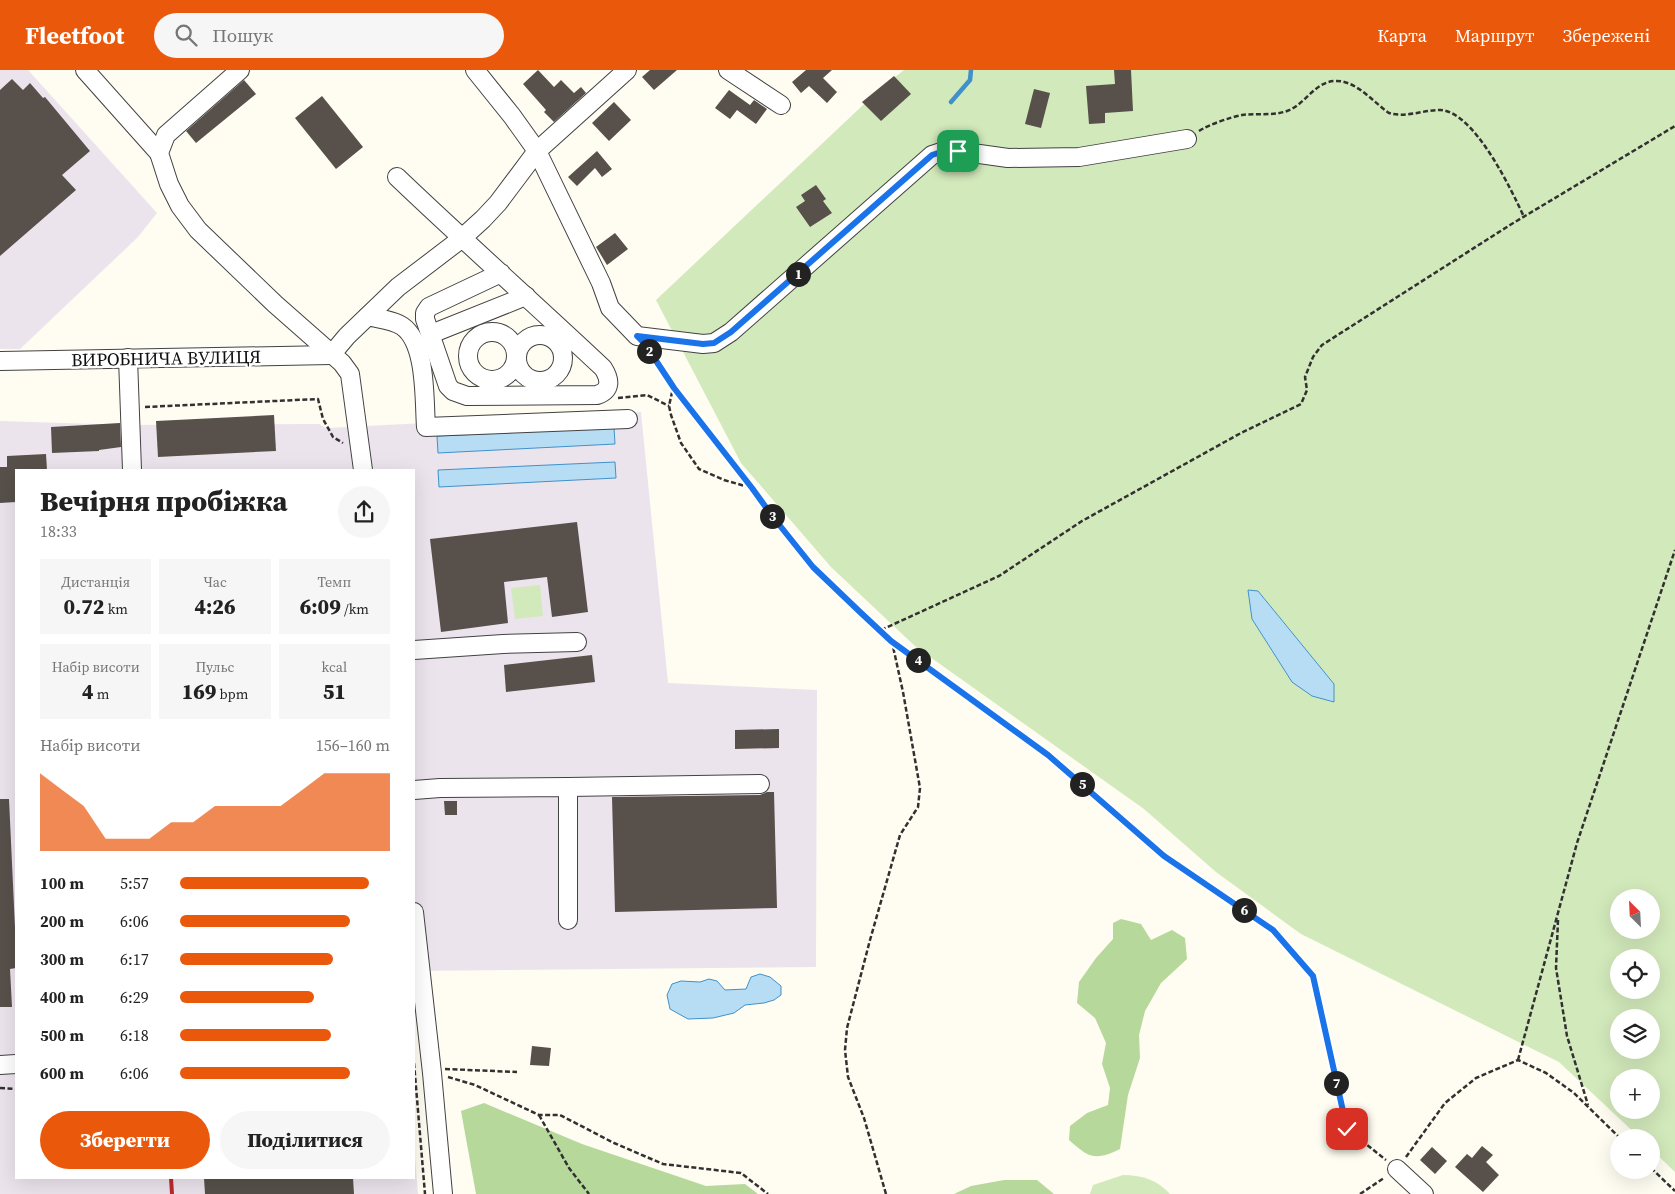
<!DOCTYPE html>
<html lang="uk">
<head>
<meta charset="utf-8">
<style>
	:root { --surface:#fff; --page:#f6f6f6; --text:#222; --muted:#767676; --accent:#ea580c }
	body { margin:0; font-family:"Source Serif 4",serif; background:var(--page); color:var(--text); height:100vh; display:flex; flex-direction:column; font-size:19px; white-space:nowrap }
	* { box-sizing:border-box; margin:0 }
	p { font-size:16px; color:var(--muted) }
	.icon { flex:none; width:28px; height:28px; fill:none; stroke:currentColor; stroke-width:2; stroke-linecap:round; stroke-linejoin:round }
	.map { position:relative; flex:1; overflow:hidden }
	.panel { position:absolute; left:15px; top:399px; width:400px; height:710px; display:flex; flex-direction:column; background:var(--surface); border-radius:0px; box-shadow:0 5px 20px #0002 }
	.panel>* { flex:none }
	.needle { width:32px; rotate:336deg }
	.fabs { position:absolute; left:1610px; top:819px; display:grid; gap:10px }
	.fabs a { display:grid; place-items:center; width:50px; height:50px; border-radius:50%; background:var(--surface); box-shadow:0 5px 20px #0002; font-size:25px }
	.pin { position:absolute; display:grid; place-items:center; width:42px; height:42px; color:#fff; margin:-21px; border-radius:10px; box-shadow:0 2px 8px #0006 }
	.km { position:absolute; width:25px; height:25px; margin:-12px; border-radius:50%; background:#222; color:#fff; font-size:14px; line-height:25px; text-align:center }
	.round { display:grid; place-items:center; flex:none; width:52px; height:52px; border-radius:26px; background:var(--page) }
	.summary { display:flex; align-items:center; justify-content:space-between; height:85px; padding:0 25px }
	h1 { font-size:28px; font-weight:800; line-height:38px }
	.figures { display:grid; grid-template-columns:repeat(3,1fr); gap:8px; height:85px; padding:5px 25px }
	.figures div { display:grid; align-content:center; border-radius:0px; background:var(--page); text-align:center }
	.figures b { font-size:21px; font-weight:800 }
	.figures small { font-size:14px; font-weight:400 }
	.figures p { font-size:14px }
	.chart { height:140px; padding:10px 25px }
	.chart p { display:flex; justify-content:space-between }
	.chart svg { width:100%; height:90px; margin-top:5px; fill:var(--accent); opacity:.7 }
	.action { display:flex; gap:10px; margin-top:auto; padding:10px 25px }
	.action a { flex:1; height:58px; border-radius:30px; background:var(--accent); color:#fff; font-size:20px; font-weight:800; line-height:58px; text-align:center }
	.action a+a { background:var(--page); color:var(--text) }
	ul { padding:0 25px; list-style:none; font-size:16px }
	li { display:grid; grid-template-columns:80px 60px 1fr; align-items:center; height:38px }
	li i { height:12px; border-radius:6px; background:var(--accent) }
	header { display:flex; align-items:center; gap:30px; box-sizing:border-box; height:70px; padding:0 25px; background:var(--accent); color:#fff }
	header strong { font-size:24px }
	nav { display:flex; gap:28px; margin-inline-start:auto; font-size:18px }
	.search { width:350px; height:45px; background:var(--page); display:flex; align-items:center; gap:12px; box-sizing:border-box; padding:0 18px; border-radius:28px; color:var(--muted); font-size:19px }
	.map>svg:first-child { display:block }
</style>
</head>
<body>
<header>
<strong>Fleetfoot</strong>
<div class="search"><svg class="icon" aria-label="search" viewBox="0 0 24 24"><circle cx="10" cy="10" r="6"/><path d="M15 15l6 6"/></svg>Пошук</div>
<nav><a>Карта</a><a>Маршрут</a><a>Збережені</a></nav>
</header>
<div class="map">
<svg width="1675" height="1124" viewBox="0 0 1675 1124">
	<rect width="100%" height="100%" fill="#fffcf1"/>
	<g fill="#ece4ed">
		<path d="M0 0H28L157 143 138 167 20 279H0Z"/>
		<path d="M641 342 668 613 817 620 816 897 414 901V400H16V1108H414V1075L418 1124H0V351L128 355 319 354 326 358Z"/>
	</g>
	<g fill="#d2e9bb" fill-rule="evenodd">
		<path d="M904 0H1675V1102L1651 1079V1068L1639 1067 1559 992 1301 864 1216 802 1144 739 916 577 831 497 741 393 656 230 879 20ZM1248 521H1258L1334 614 1292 612 1252 549ZM1619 828H1651V860H1619ZM1619 888H1651V920H1619ZM1619 948H1651V980H1619ZM1619 1008H1651V1040H1619Z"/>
		<path d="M540 515 543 546 515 549 511 518Z"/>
		<path d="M1123 1105C1141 1105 1158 1110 1170 1124H1090L1093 1115Z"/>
	</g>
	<g fill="#b6d99b">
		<path d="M1121 849 1141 854 1151 870 1172 860 1185 868 1187 889 1161 913 1145 941 1139 965 1140 988 1128 1025 1120 1079C1095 1091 1089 1088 1069 1070L1070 1056 1087 1043 1108 1035 1110 1018 1102 994 1106 973 1095 948 1077 933 1079 912 1096 888 1113 869V853Z"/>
		<path d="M484 1033 582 1074 706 1116 745 1114 758 1124H476L461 1041Z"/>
		<path d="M1004 1110H1037L1054 1124H954L971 1116Z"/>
	</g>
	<g fill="#b7ddf5" stroke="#4091ca">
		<path d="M614 358 615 374 438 383 437 366Z"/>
		<path d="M615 392 616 408 439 417 438 400Z"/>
		<path d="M1248 520 1258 521 1334 614V632L1312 626 1292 612 1252 549Z"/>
		<path d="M760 904 770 907 781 916V925L774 930 764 933 745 935 734 943 713 948 688 949 670 939 667 925 672 914 681 911 700 912 709 909 717 911 725 920 746 919 751 907Z"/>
	</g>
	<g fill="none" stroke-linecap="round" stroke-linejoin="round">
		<path stroke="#4091ca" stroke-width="4.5" d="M951 32 970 10 971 0"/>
	</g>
	<g fill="#57504b">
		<path d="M538 0 554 17 561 10 574 23 581 17 586 23 554 52 544 42 546 40 523 14Z"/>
		<path d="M650 0H677L654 20 642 7Z"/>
		<path d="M806 0H832L823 8 837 22 827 33 809 16 801 23 792 12Z"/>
		<path d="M1114 0H1131L1133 41 1105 43V53L1089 54 1086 16 1115 14Z"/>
		<path d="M894 6 911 24 881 51 862 32Z"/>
		<path d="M12 9 23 20 30 13 43 28 45 27 90 81 62 105 76 120 0 186V20Z"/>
		<path d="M244 10 256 24 196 73 186 61Z"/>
		<path d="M1034 19 1050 23 1041 58 1025 54Z"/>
		<path d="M729 20 750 35 754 30 767 39 756 54 737 40 730 49 715 38Z"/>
		<path d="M322 26 363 77 336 99 295 48Z"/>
		<path d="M614 32 631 50 609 71 592 53Z"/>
		<path d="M597 81 612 99 602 107 595 98 577 116 568 107Z"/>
		<path d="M816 115 826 129 823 131 832 143 810 157 796 137 805 131 801 125Z"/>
		<path d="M615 163 628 179 607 195 596 177Z"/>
		<path d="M274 345 276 381 158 387 156 351Z"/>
		<path d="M120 353 121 377 99 380V381L52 383 51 357Z"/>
		<path d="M46 384 47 400H16V432L0 433V397H7V386Z"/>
		<path d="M577 452 588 542 552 547 547 507 504 512 508 553 441 562 430 469Z"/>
		<path d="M592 585 595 612 506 622 504 595Z"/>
		<path d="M779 659V678L735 679V660Z"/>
		<path d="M767 722H774L777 838 615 842 612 727 760 725Z"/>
		<path d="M0 729H9L16 879V898L10 899 12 937H0Z"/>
		<path d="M444 731H457V745H445Z"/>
		<path d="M532 976 551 978 549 996 530 995Z"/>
		<path d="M1482 1076 1493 1085 1486 1092 1499 1105 1483 1122 1455 1097 1467 1084 1472 1088Z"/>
		<path d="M1432 1077 1447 1091 1435 1104 1420 1090Z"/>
		<path d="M204 1108H353L354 1124H205Z"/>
	</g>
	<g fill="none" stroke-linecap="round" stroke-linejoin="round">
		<g stroke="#424242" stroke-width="20">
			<g id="minor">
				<path d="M85 0 159 83"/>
				<path d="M240 0 166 65 159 83 169 114 180 136 198 160 275 234 342 293 350 304 363 400"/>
				<path d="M475 0 512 46 537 81 601 213 610 238 637 266 703 274 714 273 731 262 932 85 944 81H958L1008 88 1079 87 1187 69"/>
				<path d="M728 0 781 35"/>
				<path d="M397 107C465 172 535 234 603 298 610 309 612 320 597 325L467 326 453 321 448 316 425 249V243L429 237 501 203"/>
				<path d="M368 246C379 249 393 250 402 256 427 273 424 330 426 357L628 349"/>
				<circle cx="492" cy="286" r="24"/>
				<path d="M431 264 526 226"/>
				<circle cx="540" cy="288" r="23"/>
				<path d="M331 285 347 266 398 217 461 169 483 149 498 133 537 81 627 0"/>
				<path d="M128 288 132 400"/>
				<path d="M0 291 331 285"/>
				<path d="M414 580 503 574 577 572"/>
				<path d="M568 717 760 714"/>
				<path d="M414 720 440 718 568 717V850"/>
				<path d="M414 842 432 1003 443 1124"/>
				<path d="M0 995 16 994"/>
				<path d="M1397 1099 1424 1124"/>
			</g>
		</g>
		<g stroke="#313131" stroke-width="2.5" stroke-dasharray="5 2.5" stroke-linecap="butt">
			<path d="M1199 61C1208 55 1231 47 1242 45 1257 43 1273 46 1287 41 1306 34 1314 12 1335 11 1356 10 1373 32 1389 43 1406 48 1423 40 1440 40 1474 41 1511 119 1524 147"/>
			<path d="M651 283 673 318 669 336 671 345 681 373 699 399 724 410 752 418 773 447 813 497 891 571 1048 685 1164 787 1273 860 1313 906 1347 1059 1386 1090"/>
			<path d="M674 319 751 417"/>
			<path d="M618 328 647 325 669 336"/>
			<path d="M145 337 318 329 323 349 333 367 343 373"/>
			<path d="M881 560 999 506 1082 451 1241 363 1301 334 1307 320 1305 307 1313 287 1322 275 1510 155 1675 56"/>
			<path d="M1558 850 1556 898 1567 966 1588 1035"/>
			<path d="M1518 990 1577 773 1675 480"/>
			<path d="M414 993 425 1124"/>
			<path d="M445 999 517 1002"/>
			<path d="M448 1007 475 1015 539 1045H560L614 1073 663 1094 741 1103 768 1124"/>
			<path d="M0 1018 16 1019"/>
			<path d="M539 1045 569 1098 589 1124"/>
			<path d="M1406 1087 1445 1033 1476 1008 1518 990 1546 1003 1574 1023 1620 1068"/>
			<path d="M1651 1098 1675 1121"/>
			<path d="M886 1124 864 1048 848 1007 845 980 847 958 870 870 900 765 918 737 920 718 903 622 892 572"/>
			<path d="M1360 1124 1384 1108"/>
		</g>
		<use href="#minor" stroke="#fff" stroke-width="18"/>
		<path stroke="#bc2a2f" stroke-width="4" d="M171 1108 172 1124"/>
	</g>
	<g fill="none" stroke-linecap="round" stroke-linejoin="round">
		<g stroke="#fff" stroke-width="10">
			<path id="route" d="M958 81H944L932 85 731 262 714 273 703 274 637 266 645 274 674 318 752 418 773 447 813 497 860 542 891 571 1048 685 1164 786 1273 860 1313 906 1347 1059"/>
		</g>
		<use href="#route" stroke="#1a73e8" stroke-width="6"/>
	</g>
	<g text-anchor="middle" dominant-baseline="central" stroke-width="5" stroke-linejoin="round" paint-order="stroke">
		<g font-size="18" fill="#0f0f0f" stroke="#fff">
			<text transform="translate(166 288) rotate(-1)">ВИРОБНИЧА ВУЛИЦЯ</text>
		</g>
	</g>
</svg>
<div class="fabs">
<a><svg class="needle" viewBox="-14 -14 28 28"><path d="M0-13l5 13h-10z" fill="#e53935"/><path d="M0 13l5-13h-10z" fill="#767676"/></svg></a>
<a><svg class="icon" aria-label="locate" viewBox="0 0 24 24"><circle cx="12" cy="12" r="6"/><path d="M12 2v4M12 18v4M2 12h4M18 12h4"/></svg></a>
<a><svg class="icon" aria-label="layers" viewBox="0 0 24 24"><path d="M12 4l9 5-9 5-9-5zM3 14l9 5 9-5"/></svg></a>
<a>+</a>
<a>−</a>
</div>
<div class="pin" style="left:958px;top:81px;background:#1e9e55"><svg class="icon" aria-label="arrive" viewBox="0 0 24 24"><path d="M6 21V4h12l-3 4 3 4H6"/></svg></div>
<div class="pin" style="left:1347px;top:1059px;background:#d93025"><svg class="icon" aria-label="check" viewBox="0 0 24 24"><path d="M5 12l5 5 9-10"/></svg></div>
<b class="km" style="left:798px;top:204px">1</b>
<b class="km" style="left:649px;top:281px">2</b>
<b class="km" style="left:772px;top:446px">3</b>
<b class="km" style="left:918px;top:590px">4</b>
<b class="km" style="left:1082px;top:714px">5</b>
<b class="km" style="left:1244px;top:840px">6</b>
<b class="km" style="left:1336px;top:1013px">7</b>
<section class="panel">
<div class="summary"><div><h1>Вечірня пробіжка</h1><p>18:33</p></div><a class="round"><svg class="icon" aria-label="share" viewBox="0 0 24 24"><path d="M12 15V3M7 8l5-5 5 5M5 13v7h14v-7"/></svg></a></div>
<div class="figures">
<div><p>Дистанція</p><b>0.72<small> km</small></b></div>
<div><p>Час</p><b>4:26</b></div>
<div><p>Темп</p><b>6:09<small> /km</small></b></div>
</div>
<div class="figures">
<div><p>Набір висоти</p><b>4<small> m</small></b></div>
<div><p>Пульс</p><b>169<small> bpm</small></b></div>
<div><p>kcal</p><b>51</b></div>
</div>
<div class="chart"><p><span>Набір висоти</span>156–160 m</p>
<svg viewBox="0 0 160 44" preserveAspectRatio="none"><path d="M0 44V6L10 14L20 22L30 38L40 38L50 38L60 30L70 30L80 22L90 22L100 22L110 22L120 14L130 6L140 6L150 6L160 6V44z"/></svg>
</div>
<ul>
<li><b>100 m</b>5:57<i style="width:90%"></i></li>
<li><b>200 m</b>6:06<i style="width:81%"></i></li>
<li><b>300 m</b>6:17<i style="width:73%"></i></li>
<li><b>400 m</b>6:29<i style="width:64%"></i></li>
<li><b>500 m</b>6:18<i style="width:72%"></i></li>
<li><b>600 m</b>6:06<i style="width:81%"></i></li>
</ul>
<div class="action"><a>Зберегти</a><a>Поділитися</a></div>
</section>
</div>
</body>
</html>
